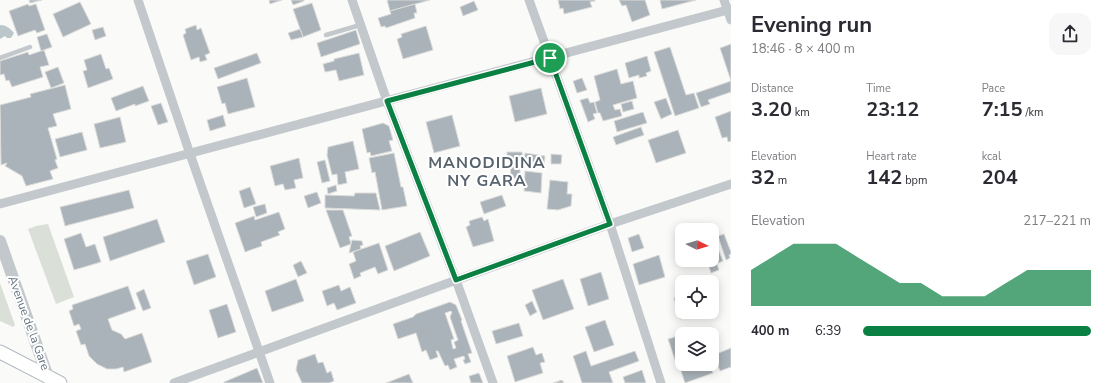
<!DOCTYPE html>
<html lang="en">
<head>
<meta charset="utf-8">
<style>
	:root { --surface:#fff; --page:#f7f7f7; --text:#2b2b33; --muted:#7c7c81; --accent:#0b8043 }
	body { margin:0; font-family:"Nunito Sans",sans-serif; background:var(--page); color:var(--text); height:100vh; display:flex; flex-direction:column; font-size:15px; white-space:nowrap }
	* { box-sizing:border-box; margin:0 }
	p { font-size:13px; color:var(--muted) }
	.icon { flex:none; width:22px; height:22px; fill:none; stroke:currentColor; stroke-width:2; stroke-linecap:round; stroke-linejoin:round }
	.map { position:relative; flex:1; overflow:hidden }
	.panel { display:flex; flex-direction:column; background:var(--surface); width:380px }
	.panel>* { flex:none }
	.needle { width:26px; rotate:95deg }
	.controls { position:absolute; left:675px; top:223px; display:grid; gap:8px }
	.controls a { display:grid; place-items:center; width:44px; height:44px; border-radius:8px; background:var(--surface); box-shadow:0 2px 10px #0003; font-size:20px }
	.pin { position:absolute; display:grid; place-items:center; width:34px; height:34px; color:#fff; margin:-17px; border:2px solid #fff; border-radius:50%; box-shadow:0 1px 4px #0007 }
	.round { display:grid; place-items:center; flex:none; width:42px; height:42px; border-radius:12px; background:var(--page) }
	.summary { display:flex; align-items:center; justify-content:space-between; height:68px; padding:0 20px }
	h1 { font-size:22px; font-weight:700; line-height:30px }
	.stats { display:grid; grid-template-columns:repeat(3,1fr); gap:6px; height:68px; padding:4px 20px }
	.stats div { display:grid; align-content:center }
	.stats b { font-size:20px; font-weight:700 }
	.stats small { font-size:11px; font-weight:400 }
	.stats p { font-size:11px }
	.chart { height:112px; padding:8px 20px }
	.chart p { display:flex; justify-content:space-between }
	.chart svg { width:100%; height:72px; margin-top:4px; fill:var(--accent); opacity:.7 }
	ul { padding:0 20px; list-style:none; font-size:13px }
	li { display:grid; grid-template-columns:64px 48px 1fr; align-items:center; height:30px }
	li i { height:10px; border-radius:5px; background:var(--accent) }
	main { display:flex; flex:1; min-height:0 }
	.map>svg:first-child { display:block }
</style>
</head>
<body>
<main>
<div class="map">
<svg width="731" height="383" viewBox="0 0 731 383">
	<rect width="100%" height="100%" fill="#fafaf8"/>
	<g fill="#dadfd7">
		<path d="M48 224 74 297 56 304 28 229 36 226Z"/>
		<path d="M0 283 15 325 13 327 0 321Z"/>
	</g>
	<path fill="#bbc7cb" d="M0 25C6 25 10 28 14 33L11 38H7L5 36 0 39Z"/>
	<g fill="#aab3b9" stroke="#dcdcda" fill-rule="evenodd">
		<path d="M29 0H42L30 3Z"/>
		<path d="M269 0H282L270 4Z"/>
		<path d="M291 0H304V1L293 5Z"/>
		<path d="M387 0H430L390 11Z"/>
		<path d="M558 0H595V1L590 2 592 7 564 14 563 8 560 9Z"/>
		<path d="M619 0H645L650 15 632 22 626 5 622 6Z"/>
		<path d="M660 0H696L662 9Z"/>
		<path d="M474 1 478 10 463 16 460 7Z"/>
		<path d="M80 2 91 24 63 37 53 14Z"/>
		<path d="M312 3 321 30 303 37 293 9Z"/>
		<path d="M28 4 29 6 36 4 45 30 37 33 35 30 18 36 9 11Z"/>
		<path d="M415 4 417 13H414L415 18 386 28 385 26 381 27 378 18 391 14 390 11Z"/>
		<path d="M196 25 197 30 201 28 210 53 205 55 207 60 200 62 199 57 191 60 183 35 186 33 185 29Z"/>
		<path d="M426 26 433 50 403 59 397 39 402 37 401 34Z"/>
		<path d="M103 27 106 36 95 40 92 30Z"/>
		<path d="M300 29 303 37 291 40 288 33Z"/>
		<path d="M356 30 360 44 321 57 317 43Z"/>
		<path d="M47 34 52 47 41 51 37 37Z"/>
		<path d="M731 44V81L720 48Z"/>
		<path d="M670 47 686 95 694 93 699 108 675 116 654 52Z"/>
		<path d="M44 50 49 65 40 67 43 77 12 87 9 80 6 81 4 74 0 75V61L28 52 29 55Z"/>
		<path d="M257 53 261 63 218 79 214 68Z"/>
		<path d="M359 53 364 75 339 81 336 70 325 72 323 64 334 61V59Z"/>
		<path d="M101 54 106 69 109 68 113 79 88 88 83 71 87 70 84 60Z"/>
		<path d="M647 56 651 71 646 73 647 76 639 78V75L629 78 625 63Z"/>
		<path d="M58 67 64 83 51 88 45 72Z"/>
		<path d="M617 69 621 84 633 81 637 98 613 105 615 110 620 109 622 116 603 121 600 113H598L595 102 600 100 594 76Z"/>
		<path d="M247 78 255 107 228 114 225 103 222 104 217 87Z"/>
		<path d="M582 78 587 90 577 93 573 81Z"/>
		<path d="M731 81V92L708 100 710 104 701 107 696 93Z"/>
		<path d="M65 85 71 109 53 114 57 126 48 128 57 159 55 160 58 168 50 171 53 179 26 186 22 176 5 166 7 163 1 165 0 105 31 97 30 94Z"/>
		<path d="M143 86 149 101 135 106V104L116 111 111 98Z"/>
		<path d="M541 88 547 114 515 122 509 96Z"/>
		<path d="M588 98 590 103 594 102 597 113 593 114 595 119 588 122 580 100Z"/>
		<path d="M666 98 672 114 661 119 654 102Z"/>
		<path d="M632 101 634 109 623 112 621 104Z"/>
		<path d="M161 103 168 122 158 125 151 106Z"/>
		<path d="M731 111V141L728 142 727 137 722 138 715 117Z"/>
		<path d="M643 112 647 123 617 132 614 121Z"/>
		<path d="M223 115 226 126 210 131 207 120Z"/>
		<path d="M452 115 460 146 434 153 426 122Z"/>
		<path d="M120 117 126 142 100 148 94 124Z"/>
		<path d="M383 123 389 126 393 140 389 141 392 151 371 156 370 152 367 153 362 129Z"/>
		<path d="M641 127 644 135 616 145 613 137Z"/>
		<path d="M678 130 686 153 656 163 648 140Z"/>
		<path d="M82 132 87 150 60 157 55 139Z"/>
		<path d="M353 141 359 169 345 172 347 183 338 185 337 174 332 175 327 155 328 147Z"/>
		<path d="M507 152H522L523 163H520V178L511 179 510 161H507Z"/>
		<path d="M394 153 401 187H403L407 206 382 210 375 172 372 173 369 158Z"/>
		<path d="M525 153 545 156 544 166 524 163Z"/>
		<path d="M551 154 562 155 561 164H551Z"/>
		<path d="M299 158 303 178 294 180 296 188 285 190 283 184 275 186 270 166Z"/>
		<path d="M325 160 330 181 322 183 317 162Z"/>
		<path d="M525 171 542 173 541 193 524 191Z"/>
		<path d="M550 180 568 182 567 194H572L571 206 558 210 547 209Z"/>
		<path d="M336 185 337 191 328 194 327 188Z"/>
		<path d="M250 187 256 204 244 208 239 191Z"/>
		<path d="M129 190 134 208 65 226 60 207Z"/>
		<path d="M317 192 321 203 308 208 304 196Z"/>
		<path d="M355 193H376L380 210 325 208V195L354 196Z"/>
		<path d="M502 195 506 206 484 214 480 202Z"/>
		<path d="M265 204 267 213 256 217 253 207Z"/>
		<path d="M326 210H343L352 236 349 237 351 244 340 248Z"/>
		<path d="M279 212 285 229 278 232 280 235 261 242 262 246 245 252 235 223 254 216 255 220Z"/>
		<path d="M482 217 484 221 488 219 494 241 473 247 466 227 470 225 469 221Z"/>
		<path d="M157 219 165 242 110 261 103 237Z"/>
		<path d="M420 232 430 256 394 271 385 246Z"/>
		<path d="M81 233 86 247 95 244 101 262 74 270 64 239Z"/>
		<path d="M639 234 644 248 632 252 628 238Z"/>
		<path d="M724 234 731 252V254L729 255 730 258 726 260 718 236Z"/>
		<path d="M352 240 362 241 363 245 360 246 361 249 349 253Z"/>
		<path d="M379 243 388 270 378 274 375 267 360 273 361 276 354 279 349 264 356 261 353 252Z"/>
		<path d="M717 246 723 261 713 265 711 260 712 248Z"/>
		<path d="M208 254 216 277 194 285 186 261Z"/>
		<path d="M659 255 665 277 639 285 633 264Z"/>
		<path d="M301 261 307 273 298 277 293 265Z"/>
		<path d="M717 264 719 270 711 273 709 267Z"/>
		<path d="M601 272 609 299 588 306 580 279Z"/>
		<path d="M296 279 304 301 272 312 265 291Z"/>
		<path d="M563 279 574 309 543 320 532 290Z"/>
		<path d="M339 285 341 291 350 287 356 303 337 310 334 303 327 306 322 291Z"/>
		<path d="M128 286 136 309 108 319 112 330 121 334 125 339 142 333 152 362 124 372 123 367 116 369H107L97 364 89 356 85 344 81 345 76 331 81 329 79 324 74 326 69 311 73 309 72 305Z"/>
		<path d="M144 289 151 308 143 311 136 293Z"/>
		<path d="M682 295V312H701L680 319 674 298Z"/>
		<path d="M712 298 715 307 712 308Z"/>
		<path d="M532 301 537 312 530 316 525 305Z"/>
		<path d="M450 302 456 305 462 320 461 321 472 353 468 354 471 362 465 364 463 360 465 359 464 356 454 359 457 367 450 370 448 365 445 366 438 351H436L438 357 430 360 426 350 422 352 416 333 398 339 393 324 413 317 416 314ZM451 311 452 312 450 317 458 340 454 342 456 348 453 349 451 340 454 339 445 313Z"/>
		<path d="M227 304 236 332 218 338 209 310Z"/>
		<path d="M605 320 614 345 594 352 585 327Z"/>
		<path d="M519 323 523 336 496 344 492 331Z"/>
		<path d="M713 327 718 343 712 345V334H707L706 330Z"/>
		<path d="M702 330 704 334H692Z"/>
		<path d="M682 335V364H684L677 366 668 339Z"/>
		<path d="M533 347 536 355 542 353 545 362 540 363 543 373 515 382 507 356Z"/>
		<path d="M731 348V367L720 371 714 355Z"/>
		<path d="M586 351 591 366 635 351 639 361 609 372 613 383H582L573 356Z"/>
		<path d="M315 354 318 363 323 362 327 373 331 371 334 381 329 383H302L296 370 298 360Z"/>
		<path d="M692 364H710L713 373 685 383 680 368Z"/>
		<path d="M257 368 263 383H224V382Z"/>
		<path d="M642 370 646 383H625L623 377Z"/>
		<path d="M479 373 483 383H471L469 376Z"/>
		<path d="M409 374 413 383H386Z"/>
		<path d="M562 380 564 383H553Z"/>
	</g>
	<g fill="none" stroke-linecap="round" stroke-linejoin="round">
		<g stroke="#b3babf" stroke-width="15">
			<path id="secondary" d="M0 352 60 383"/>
		</g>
		<g stroke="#c3c8cc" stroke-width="4.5">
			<path d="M326 35 360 25"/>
			<path d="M0 58 30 47"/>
		</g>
		<g stroke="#c3c8cc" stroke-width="9">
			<path d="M138 0 190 154 270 383"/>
			<path d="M352 0 387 101 456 280 493 383"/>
			<path d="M529 0 610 224 661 383"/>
			<path d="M724 0 731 20"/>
			<path d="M0 204 731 9"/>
			<path d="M174 383 610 224 731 184"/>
		</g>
		<path stroke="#c3c8cc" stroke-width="12" d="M0 241 50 383"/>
		<use href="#secondary" stroke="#fff" stroke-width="13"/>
	</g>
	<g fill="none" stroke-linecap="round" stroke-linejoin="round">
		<g stroke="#fff" stroke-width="8">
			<path id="route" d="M550 58 610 224 456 280 387 101Z"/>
		</g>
		<use href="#route" stroke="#0b8043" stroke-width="5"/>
	</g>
	<g text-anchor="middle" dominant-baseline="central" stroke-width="4" stroke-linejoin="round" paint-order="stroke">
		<g font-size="12" fill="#657683" stroke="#fff">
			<text transform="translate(29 323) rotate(70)">Avenue de la Gare</text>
		</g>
		<g font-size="16" font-weight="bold" letter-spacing="1" fill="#57646e" stroke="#fff">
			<text x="487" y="163">MANODIDINA<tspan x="487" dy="18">NY GARA</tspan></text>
		</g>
	</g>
</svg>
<div class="controls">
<a><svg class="needle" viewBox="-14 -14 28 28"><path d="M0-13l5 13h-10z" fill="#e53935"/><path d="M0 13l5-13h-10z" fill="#7c7c81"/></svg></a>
<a><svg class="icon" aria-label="locate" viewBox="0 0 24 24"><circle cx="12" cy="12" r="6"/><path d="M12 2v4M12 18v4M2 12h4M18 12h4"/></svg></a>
<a><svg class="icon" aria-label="layers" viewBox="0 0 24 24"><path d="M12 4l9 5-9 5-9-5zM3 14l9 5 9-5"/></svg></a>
</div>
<div class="pin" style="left:550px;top:58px;background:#1e9e55"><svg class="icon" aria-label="arrive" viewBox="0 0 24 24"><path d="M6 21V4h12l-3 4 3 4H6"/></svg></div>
</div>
<section class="panel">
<div class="summary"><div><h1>Evening run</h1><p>18:46 · 8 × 400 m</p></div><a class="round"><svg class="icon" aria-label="share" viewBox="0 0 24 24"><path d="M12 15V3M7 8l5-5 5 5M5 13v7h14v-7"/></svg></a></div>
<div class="stats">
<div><p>Distance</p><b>3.20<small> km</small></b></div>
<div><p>Time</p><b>23:12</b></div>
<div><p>Pace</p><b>7:15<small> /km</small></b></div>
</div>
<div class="stats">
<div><p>Elevation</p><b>32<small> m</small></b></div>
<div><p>Heart rate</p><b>142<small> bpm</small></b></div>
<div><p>kcal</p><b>204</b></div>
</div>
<div class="chart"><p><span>Elevation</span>217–221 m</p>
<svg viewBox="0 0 160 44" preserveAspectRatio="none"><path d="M0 44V22L10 14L20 6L30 6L40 6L50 14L60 22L70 30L80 30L90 38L100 38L110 38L120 30L130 22L140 22L150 22L160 22V44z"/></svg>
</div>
<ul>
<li><b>400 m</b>6:39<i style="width:100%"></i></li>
</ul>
</section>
</main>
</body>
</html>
